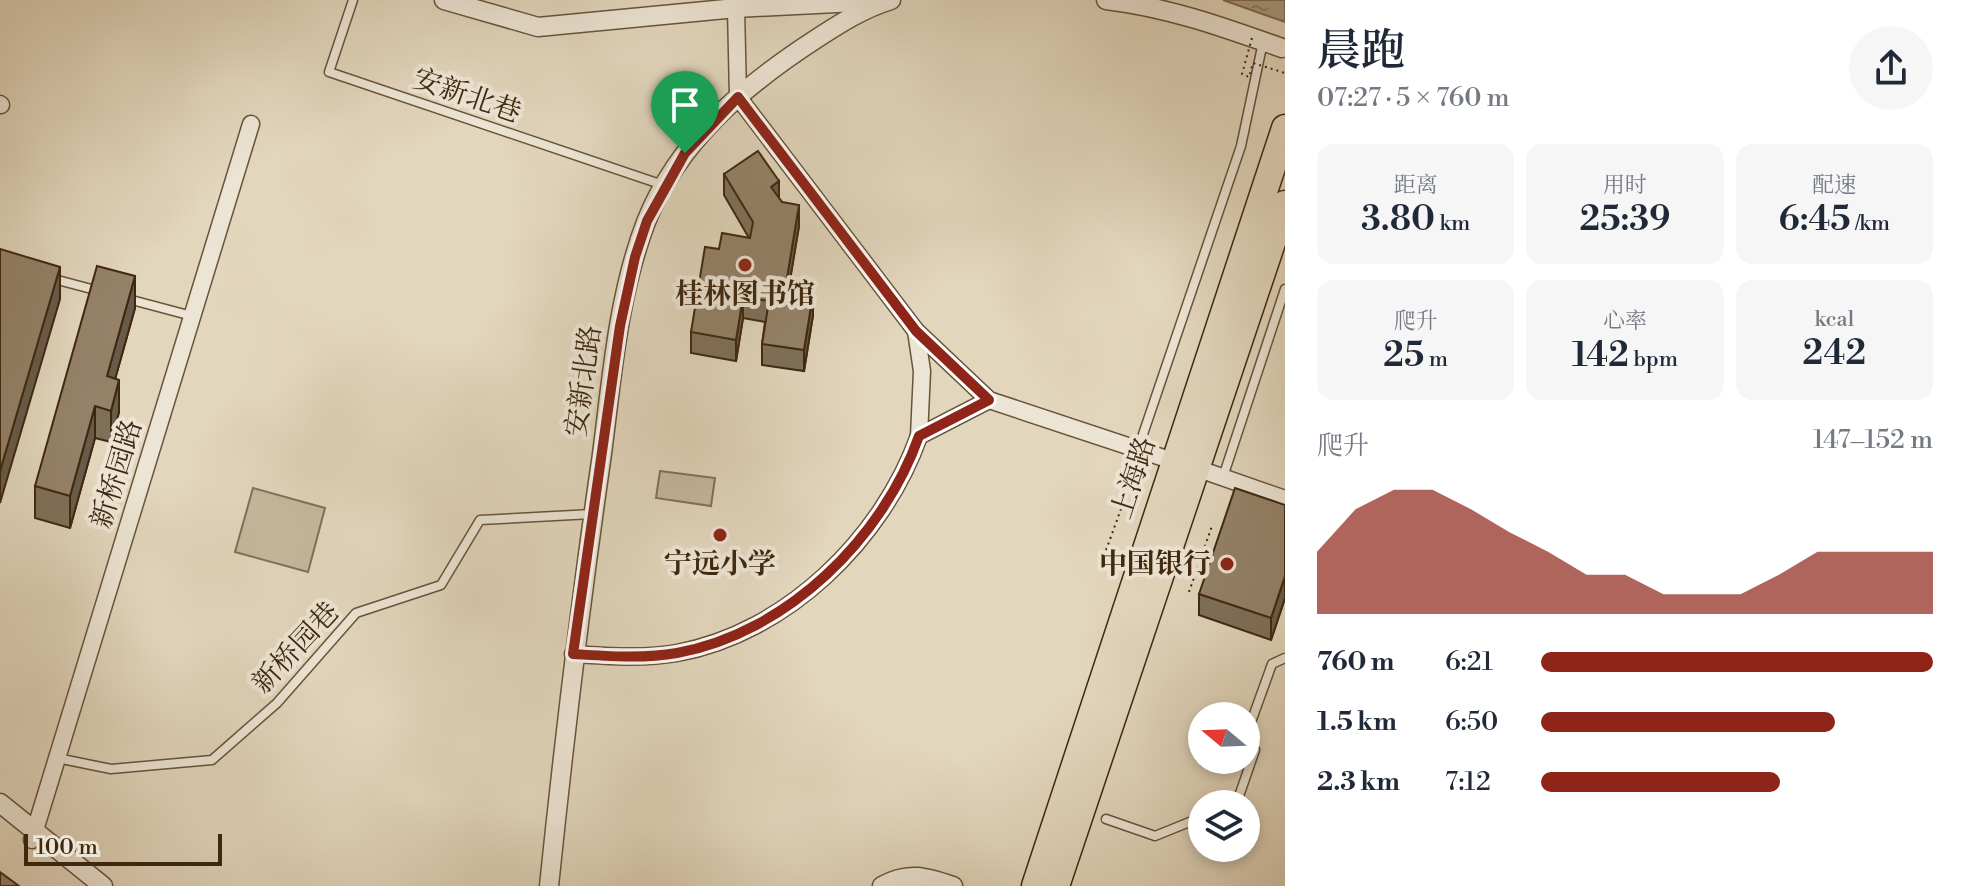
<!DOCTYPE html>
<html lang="zh">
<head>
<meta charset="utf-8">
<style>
	:root { --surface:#fff; --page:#f6f6f7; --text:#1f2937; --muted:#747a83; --accent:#8f2418 }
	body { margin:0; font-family:"Libre Bodoni","Noto Serif SC",serif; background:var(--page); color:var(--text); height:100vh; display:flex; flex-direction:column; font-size:30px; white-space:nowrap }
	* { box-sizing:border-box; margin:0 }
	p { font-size:26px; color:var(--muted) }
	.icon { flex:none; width:44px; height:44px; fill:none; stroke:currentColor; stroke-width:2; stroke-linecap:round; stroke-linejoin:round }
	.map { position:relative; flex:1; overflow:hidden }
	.details { display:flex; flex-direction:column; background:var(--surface); width:680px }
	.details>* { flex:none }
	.needle { width:52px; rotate:289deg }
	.controls { position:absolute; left:1188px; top:702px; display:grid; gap:16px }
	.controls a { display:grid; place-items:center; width:72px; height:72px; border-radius:50%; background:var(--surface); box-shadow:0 4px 12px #0003; font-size:40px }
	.scale { position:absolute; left:24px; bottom:20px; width:198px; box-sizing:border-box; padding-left:8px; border:4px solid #3f280f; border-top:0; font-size:22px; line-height:28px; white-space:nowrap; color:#3f280f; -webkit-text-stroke:6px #ece4d4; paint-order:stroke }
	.pin { position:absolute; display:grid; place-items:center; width:68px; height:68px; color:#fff; margin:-82px -34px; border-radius:50% 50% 50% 0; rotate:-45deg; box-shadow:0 0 8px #0007 }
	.pin .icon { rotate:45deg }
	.round { display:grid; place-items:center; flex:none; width:84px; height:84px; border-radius:42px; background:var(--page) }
	.head { display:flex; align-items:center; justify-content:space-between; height:136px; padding:0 32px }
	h1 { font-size:44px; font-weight:600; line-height:60px }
	.figures { display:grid; grid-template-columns:repeat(3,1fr); gap:12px; height:136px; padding:8px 32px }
	.figures div { display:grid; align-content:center; border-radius:16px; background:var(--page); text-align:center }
	.figures b { font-size:34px; font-weight:600 }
	.figures small { font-size:22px; font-weight:400 }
	.figures p { font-size:22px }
	.chart { height:224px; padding:16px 32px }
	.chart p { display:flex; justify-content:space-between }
	.chart svg { width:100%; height:144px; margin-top:8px; fill:var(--accent); opacity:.7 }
	ul { padding:0 32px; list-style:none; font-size:26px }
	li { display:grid; grid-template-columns:128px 96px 1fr; align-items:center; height:60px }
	li i { height:20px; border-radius:10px; background:var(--accent) }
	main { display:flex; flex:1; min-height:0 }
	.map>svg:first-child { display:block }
</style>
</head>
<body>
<main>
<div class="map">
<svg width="1285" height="886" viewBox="0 0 1285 886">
	<defs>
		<pattern id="water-ripples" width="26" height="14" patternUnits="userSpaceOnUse" patternTransform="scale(2)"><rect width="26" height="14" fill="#ab9b82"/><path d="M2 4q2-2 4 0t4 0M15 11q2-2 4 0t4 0" fill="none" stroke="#8d7e69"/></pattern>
	</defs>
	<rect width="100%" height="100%" fill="#e2d6bd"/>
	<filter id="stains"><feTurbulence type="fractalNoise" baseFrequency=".0025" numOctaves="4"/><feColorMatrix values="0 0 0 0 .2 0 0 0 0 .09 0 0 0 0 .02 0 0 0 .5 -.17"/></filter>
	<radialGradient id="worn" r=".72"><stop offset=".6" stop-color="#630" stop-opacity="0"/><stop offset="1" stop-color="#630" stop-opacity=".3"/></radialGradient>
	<g fill="#c6b89f" stroke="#827057" stroke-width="2">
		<path d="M660 471 715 478 711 506 656 498Z"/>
		<path d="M253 488 325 508 308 572 235 552Z"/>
	</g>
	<path fill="url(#water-ripples)" stroke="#806d54" stroke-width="2" d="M1223 0H1285V22Z"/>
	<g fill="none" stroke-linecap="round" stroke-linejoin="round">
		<g stroke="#68543a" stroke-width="11">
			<g id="service">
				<path d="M353 0 329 72 663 185"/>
				<path d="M50 278 99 291"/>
				<path d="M128 299 192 316"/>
				<path d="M1138 449 1241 146 1263 42"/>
				<path d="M1223 477 1285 289"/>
				<path d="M1246 736 1272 664 1285 658"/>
				<path d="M57 758 111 769 212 760 277 703 356 613 441 585 480 520 592 514"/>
				<path d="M1233 804 1237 802 1255 750 1246 747"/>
				<path d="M1106 819 1155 836 1202 817"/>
			</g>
		</g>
		<g stroke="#68543a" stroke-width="19">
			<g id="minor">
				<path d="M736 8 738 97 916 331 989 400 1173 461"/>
				<path d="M0 104 1 105"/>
				<path d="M916 331 922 371 919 436"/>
				<path d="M1196 468 1285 499"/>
				<path d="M573 654C608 656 643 659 677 653 787 633 883 538 919 436L989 400"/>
				<path d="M32 840 251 124"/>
			</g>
		</g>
		<g stroke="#68543a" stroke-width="21">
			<g id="tertiary">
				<path d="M444 0 538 27 736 8 877 1"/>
				<path d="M1106 0C1167 7 1223 27 1282 48"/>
				<path d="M0 803 103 886"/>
				<path d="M549 886C564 741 581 598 602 454 612 377 618 295 646 222 678 141 745 85 816 39 839 24 864 8 891 0"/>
				<path d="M882 886C908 871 926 877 953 886"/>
			</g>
		</g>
		<g stroke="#3f280f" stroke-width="29">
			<g id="trunk">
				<path d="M1035 886 1285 128"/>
				<path d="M1056 886 1285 204"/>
			</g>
		</g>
		<g stroke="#3f280f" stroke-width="2" stroke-dasharray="2 4" stroke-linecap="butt">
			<path d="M1100 567 1125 498"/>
			<path d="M1189 592 1212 526"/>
		</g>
		<use href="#service" stroke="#ece4d4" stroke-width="8"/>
		<use href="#minor" stroke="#ece4d4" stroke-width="16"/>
		<use href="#tertiary" stroke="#ece4d4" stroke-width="18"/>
		<use href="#trunk" stroke="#e2d6bd" stroke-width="26"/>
		<path stroke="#3f280f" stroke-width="2" stroke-dasharray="2 4" stroke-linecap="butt" d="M1252 38 1242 74 1249 77 1253 63 1285 73"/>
	</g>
	<g fill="#7f705a" stroke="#3f280f" stroke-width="2">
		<path d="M724 174 779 198 799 226 788 290 813 315 804 371 762 365V344L765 322 743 318 736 361 691 353V332L719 249 749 238 724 195Z"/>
		<path d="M135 308 115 379 119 412 111 442 95 438 70 528 35 518V486Z"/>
		<path d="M1285 505V598L1271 640 1199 615V594Z"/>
	</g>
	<g fill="#685b4a" stroke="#3f280f" stroke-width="2">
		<path d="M779 181V202L771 187Z"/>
		<path d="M799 205V226L785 311V290Z"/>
		<path d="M60 267V299L0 503V471Z"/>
		<path d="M135 276V308L107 408V376Z"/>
		<path d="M813 294V315L804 371V350Z"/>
		<path d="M743 297V318L736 361V340Z"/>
		<path d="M119 380V412L111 442V411Z"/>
		<path d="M95 406V438L70 528V496Z"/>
		<path d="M1285 576V598L1271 640V618Z"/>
	</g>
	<g fill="#948269" stroke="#3f280f" stroke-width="2">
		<path d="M758 151 779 181 771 187 782 202 799 205 785 290 813 294 804 350 762 344 769 301 743 297 736 340 691 332 705 247 719 249 722 233 750 238 753 222 724 174Z"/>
		<path d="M0 249 60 267 0 471Z"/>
		<path d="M97 266 135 276 107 376 119 380 111 411 95 406 70 496 35 486Z"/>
		<path d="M1235 488 1285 505V576L1271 618 1199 594Z"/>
		<path d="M0 872 19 886H0Z"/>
	</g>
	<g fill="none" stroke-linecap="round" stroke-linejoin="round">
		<g stroke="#fff" stroke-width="16">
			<path id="route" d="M738 97 916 331 989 400 919 436C883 538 787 633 677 653 643 659 608 656 573 654L620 326 635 257 647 221 685 153Z"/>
		</g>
		<use href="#route" stroke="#8f2418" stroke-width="10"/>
	</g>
	<g fill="#8f2418" stroke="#ece4d4" stroke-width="3">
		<circle cx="745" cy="265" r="8"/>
		<circle cx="720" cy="535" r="8"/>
		<circle cx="1227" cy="564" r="8"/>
	</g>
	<g text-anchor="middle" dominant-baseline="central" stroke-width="8" stroke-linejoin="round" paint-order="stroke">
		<g font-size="28" fill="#3f280f" stroke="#ece4d4">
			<text transform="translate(467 96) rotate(19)">安新北巷</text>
			<text transform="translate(584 381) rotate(-82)">安新北路</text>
			<text transform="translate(117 474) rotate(-73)">新桥园路</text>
			<text transform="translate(1134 478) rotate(-72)">上海路</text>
			<text transform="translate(296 648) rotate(-47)">新桥园巷</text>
		</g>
		<g font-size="28" font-weight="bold" fill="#3f280f" stroke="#ece4d4">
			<text x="745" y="294">桂林图书馆</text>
			<text x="720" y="564">宁远小学</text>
			<text x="1211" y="564" text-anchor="end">中国银行</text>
		</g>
	</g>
	<rect width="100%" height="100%" filter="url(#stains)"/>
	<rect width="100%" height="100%" fill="url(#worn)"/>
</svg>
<div class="controls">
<a><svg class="needle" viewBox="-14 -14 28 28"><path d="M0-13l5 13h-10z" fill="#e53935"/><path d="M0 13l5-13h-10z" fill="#747a83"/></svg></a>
<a><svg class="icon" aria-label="layers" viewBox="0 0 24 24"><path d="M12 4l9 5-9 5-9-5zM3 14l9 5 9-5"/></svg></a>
</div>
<div class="scale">100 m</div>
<div class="pin" style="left:685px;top:153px;background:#1e9e55"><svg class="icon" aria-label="arrive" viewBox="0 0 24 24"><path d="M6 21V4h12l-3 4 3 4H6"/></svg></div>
</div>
<section class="details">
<div class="head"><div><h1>晨跑</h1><p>07:27 · 5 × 760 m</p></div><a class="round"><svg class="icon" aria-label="share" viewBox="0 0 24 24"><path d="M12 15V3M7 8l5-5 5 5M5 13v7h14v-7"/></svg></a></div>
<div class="figures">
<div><p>距离</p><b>3.80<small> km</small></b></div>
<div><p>用时</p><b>25:39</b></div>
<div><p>配速</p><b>6:45<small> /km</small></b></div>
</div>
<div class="figures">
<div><p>爬升</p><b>25<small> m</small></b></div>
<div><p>心率</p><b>142<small> bpm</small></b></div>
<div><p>kcal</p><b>242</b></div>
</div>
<div class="chart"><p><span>爬升</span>147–152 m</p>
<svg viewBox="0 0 160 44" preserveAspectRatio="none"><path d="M0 44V25L10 12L20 6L30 6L40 12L50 19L60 25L70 32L80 32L90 38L100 38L110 38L120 32L130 25L140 25L150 25L160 25V44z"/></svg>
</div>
<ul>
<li><b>760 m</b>6:21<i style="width:100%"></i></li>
<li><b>1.5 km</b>6:50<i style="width:75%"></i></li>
<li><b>2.3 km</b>7:12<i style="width:61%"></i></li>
</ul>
</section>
</main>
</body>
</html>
